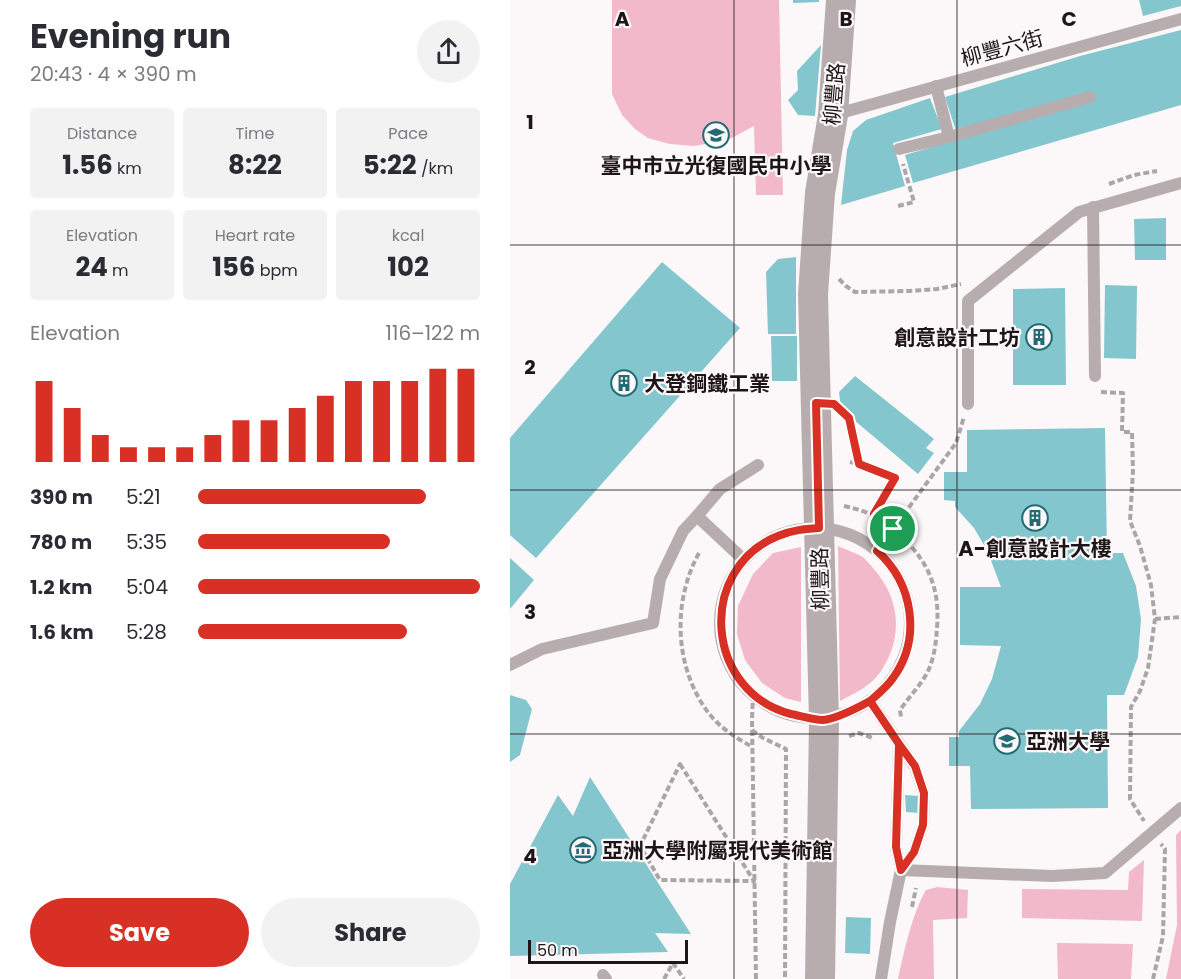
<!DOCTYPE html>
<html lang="en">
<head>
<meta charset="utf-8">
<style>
	:root { --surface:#fff; --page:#f2f2f3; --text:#2b2b33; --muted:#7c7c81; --accent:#d93025 }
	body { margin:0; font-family:Poppins,"Noto Sans TC",sans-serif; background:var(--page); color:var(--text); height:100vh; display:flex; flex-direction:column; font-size:22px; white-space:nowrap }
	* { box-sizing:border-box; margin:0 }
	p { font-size:20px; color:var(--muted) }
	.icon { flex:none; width:33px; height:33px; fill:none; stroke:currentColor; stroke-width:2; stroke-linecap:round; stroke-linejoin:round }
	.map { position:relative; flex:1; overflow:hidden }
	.panel { display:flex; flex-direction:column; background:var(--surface); width:510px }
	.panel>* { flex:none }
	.scale { position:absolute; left:18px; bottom:15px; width:160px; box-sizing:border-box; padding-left:6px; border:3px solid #1d1517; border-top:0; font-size:16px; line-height:21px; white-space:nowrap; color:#1d1517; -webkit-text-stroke:4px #fcf7f8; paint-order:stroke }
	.pin { position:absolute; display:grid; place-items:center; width:51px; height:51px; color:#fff; margin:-26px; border:3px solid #fff; border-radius:50%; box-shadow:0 2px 6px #0007 }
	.round { display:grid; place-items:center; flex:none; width:63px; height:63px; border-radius:32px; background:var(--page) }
	.overview { display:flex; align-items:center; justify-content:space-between; height:102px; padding:0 30px }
	h1 { font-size:33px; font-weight:700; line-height:45px }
	.metrics { display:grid; grid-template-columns:repeat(3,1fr); gap:9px; height:102px; padding:6px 30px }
	.metrics div { display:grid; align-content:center; border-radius:6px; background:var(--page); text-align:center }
	.metrics b { font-size:26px; font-weight:700 }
	.metrics small { font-size:16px; font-weight:400 }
	.metrics p { font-size:16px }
	.chart { height:168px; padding:12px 30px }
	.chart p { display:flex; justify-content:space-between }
	.chart svg { width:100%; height:108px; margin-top:6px; stroke:var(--accent); stroke-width:6 }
	.primary-button { display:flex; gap:12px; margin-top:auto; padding:12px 30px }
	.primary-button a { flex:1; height:69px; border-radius:36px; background:var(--accent); color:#fff; font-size:24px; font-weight:700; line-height:69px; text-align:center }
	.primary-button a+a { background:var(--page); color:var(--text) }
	ul { padding:0 30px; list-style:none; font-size:20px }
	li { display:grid; grid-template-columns:96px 72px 1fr; align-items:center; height:45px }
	li i { height:15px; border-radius:8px; background:var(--accent) }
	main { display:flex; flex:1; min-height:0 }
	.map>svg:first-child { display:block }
</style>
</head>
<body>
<main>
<section class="panel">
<div class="overview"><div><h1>Evening run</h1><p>20:43 · 4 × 390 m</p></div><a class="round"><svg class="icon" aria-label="share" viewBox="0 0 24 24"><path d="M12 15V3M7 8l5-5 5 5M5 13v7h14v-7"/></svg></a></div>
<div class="metrics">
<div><p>Distance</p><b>1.56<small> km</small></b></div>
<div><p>Time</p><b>8:22</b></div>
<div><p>Pace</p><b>5:22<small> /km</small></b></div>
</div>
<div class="metrics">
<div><p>Elevation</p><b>24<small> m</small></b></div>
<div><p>Heart rate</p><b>156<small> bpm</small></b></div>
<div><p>kcal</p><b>102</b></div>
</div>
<div class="chart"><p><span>Elevation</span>116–122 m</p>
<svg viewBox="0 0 160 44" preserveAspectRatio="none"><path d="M5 44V11M15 44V22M25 44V33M35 44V38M45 44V38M55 44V38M65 44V33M75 44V27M85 44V27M95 44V22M105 44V17M115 44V11M125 44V11M135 44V11M145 44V6M155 44V6"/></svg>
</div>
<ul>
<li><b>390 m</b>5:21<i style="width:81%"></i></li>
<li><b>780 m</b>5:35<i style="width:68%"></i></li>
<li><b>1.2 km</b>5:04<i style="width:100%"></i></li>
<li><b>1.6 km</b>5:28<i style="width:74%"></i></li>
</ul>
<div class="primary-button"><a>Save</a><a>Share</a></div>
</section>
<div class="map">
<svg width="671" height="979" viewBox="0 0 671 979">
	<rect width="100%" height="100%" fill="#fcf7f8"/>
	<g fill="#f1b9c9">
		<path d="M102 0H269L273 195H246L244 126 218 140 184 146 160 144 138 138 125 129 112 115 102 94Z"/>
		<path d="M328 546C336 550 347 553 354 558 357 561 360 565 363 568 390 598 394 637 371 671 361 686 345 693 330 701Z"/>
		<path d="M291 547V702L275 698 252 683 235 660 227 634 228 606 243 574 263 553Z"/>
		<path d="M671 830V979H656L667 925 666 835Z"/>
		<path d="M634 860 632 921 512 918V889L618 890 619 872Z"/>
		<path d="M427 887 458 890 457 918 423 920 424 979H388C394 952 402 914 416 890Z"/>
		<path d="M547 943 623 944 621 979H548Z"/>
	</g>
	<g fill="#84c6ce">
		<path d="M283 0H309V2L283 3Z"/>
		<path d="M629 0H671V6L633 16Z"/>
		<path d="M671 30V105L403 183 395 155 584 98 446 131 435 97 570 56Z"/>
		<path d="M311 45 305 116 288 115 278 100 288 90 287 71Z"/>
		<path d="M420 98 432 129 383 143 395 186 331 205 337 150 343 131 356 120Z"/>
		<path d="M656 218V260H625L624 219Z"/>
		<path d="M286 257V334H258L256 272 268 259Z"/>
		<path d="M152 262 230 328 26 558 0 535V438Z"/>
		<path d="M595 285 627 286 626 359 594 358Z"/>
		<path d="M555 288 556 385H503V289Z"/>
		<path d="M261 336H287V381H262Z"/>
		<path d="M345 376 424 439 416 448 424 453 408 474 331 409 329 392Z"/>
		<path d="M595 428 597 553H613L626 586 631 619 628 657 614 695H597L598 808 461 809 460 766H439V737H449V731L470 704 482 679 491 646 450 645V587H491L477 550 464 528 445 507V501L434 500V472H457V430Z"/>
		<path d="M0 558 24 580 0 609Z"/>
		<path d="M0 695 16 700 22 709 10 755 0 762Z"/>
		<path d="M80 777 181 934 145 933 158 952 0 956V884L48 795 63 816Z"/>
		<path d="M395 795 409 796V813L396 812Z"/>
		<path d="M336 917 361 918 360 954 335 953Z"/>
	</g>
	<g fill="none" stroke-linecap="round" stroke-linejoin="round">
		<g stroke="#aba5a7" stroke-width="4" stroke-dasharray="6 3" stroke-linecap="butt">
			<path d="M599 184 624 175 647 171"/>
			<path d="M388 206 404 202 393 164"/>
			<path d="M329 279 336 286 345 292 400 291 427 289 451 284"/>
			<path d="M591 392 613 393 612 432H622L623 471 620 521 630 546 641 585 645 619 638 668 630 691 621 707 620 799 634 821"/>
			<path d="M332 412 339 419 349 464"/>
			<path d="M340 462 349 464 385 478 364 514"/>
			<path d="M334 506C361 512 373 519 393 538 420 564 430 591 427 628 426 643 424 660 417 673 410 686 399 697 390 710L391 717"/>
			<path d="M367 551 446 443 454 417"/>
			<path d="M189 553C163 600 164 663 195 708 206 725 224 737 241 746"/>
			<path d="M645 619 671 617"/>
			<path d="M243 694 242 720 246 979"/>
			<path d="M242 730 253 738 276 749 275 979"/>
			<path d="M339 736 349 733 363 738"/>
			<path d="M170 764 244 881 150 880 130 846Z"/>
			<path d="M402 907 406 888"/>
			<path d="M154 979 163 963 174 979"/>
			<path d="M643 979 653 936 655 849 651 844"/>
		</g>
		<g stroke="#b7adaf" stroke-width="12">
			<path d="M323 115 671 19"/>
			<path d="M439 137 580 97"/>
			<path d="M389 149 439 137 426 86"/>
			<path d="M583 207 585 376"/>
			<path d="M458 404V301L569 212 671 183"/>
			<path d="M187 516 210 489 248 465"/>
			<circle cx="305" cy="623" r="95"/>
			<path d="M0 665 32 649 143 623 150 579 173 531 187 516 234 560"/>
			<path d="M360 701 405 767 414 793 413 825 404 852 391 870 380 922 371 979"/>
			<path d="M389 745 386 847 391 870"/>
			<path d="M391 870 542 876 595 873 671 808"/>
			<path d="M93 975 96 979"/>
		</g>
		<path stroke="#b7adaf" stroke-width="30" d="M310 979 314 720 303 294 310 193 323 115 331 0"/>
	</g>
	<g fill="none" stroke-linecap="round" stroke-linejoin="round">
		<g stroke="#fff" stroke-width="12">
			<path id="route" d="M383 529 364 514 385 478 349 464 339 418 324 404 306 403 309 528C295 529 282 530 268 536 186 569 195 692 281 714 291 716 303 720 313 720 325 719 349 707 360 701L389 744 386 847 391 870 404 852 413 825 414 793 405 766 389 744 360 701C368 694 377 687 383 678 412 638 403 583 367 551L383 529"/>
		</g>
		<use href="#route" stroke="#d93025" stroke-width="8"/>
	</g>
	<path fill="none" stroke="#1d1517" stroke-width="1.5" stroke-opacity="0.55" d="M224 0V979M447 0V979M0 245H671M0 490H671M0 734H671"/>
	<defs>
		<g id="school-ring" transform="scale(1.35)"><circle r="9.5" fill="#fcf7f8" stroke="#216c74" stroke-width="1.5"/><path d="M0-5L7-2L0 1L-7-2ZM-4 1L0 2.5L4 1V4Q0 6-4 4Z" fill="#216c74"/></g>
		<g id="building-ring" transform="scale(1.35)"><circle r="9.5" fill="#fcf7f8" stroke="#216c74" stroke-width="1.5"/><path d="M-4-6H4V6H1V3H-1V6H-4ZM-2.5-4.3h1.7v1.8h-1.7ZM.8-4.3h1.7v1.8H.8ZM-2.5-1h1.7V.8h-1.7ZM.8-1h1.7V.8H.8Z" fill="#216c74"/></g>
		<g id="university-ring" transform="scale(1.35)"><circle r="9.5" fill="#fcf7f8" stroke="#216c74" stroke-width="1.5"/><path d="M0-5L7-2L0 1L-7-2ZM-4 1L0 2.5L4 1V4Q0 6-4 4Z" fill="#216c74"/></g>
		<g id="museum-ring" transform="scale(1.35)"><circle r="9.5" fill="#fcf7f8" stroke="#216c74" stroke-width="1.5"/><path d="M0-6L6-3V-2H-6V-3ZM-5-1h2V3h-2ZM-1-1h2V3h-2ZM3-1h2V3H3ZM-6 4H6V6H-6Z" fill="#216c74"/></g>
	</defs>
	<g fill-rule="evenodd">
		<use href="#school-ring" x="206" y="135"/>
		<use href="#building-ring" x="529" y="337"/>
		<use href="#building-ring" x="114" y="383"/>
		<use href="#building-ring" x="525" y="518"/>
		<use href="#university-ring" x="497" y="741"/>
		<use href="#museum-ring" x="73" y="850"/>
	</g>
	<g text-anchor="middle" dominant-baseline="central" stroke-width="4.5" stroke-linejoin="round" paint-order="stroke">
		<g font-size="21" fill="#1d1517" stroke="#fcf7f8">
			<text transform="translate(492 48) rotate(-15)">柳豐六街</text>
			<text transform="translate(324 94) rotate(-85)">柳豐路</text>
			<text transform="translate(310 579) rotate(-91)">柳豐路</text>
		</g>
		<g font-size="21" font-weight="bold" fill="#1d1517" stroke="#fcf7f8" text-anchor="start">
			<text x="206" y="165" text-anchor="middle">臺中市立光復國民中小學</text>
			<text x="510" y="337" text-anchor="end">創意設計工坊</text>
			<text x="134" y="383">大登鋼鐵工業</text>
			<text x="525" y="548" text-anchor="middle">A-創意設計大樓</text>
			<text x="516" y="741">亞洲大學</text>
			<text x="92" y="850">亞洲大學附屬現代美術館</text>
		</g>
	</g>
	<g font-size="20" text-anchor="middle" font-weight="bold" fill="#1d1517" stroke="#fcf7f8" stroke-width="4.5" stroke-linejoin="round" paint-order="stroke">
		<text x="112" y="26">A</text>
		<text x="336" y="26">B</text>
		<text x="559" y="26">C</text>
		<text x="20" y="129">1</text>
		<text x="20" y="374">2</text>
		<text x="20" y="619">3</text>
		<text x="20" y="863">4</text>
	</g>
</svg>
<div class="scale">50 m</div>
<div class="pin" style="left:383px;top:529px;background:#1e9e55"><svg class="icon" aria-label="arrive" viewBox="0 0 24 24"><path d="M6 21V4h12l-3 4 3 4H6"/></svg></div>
</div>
</main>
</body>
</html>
